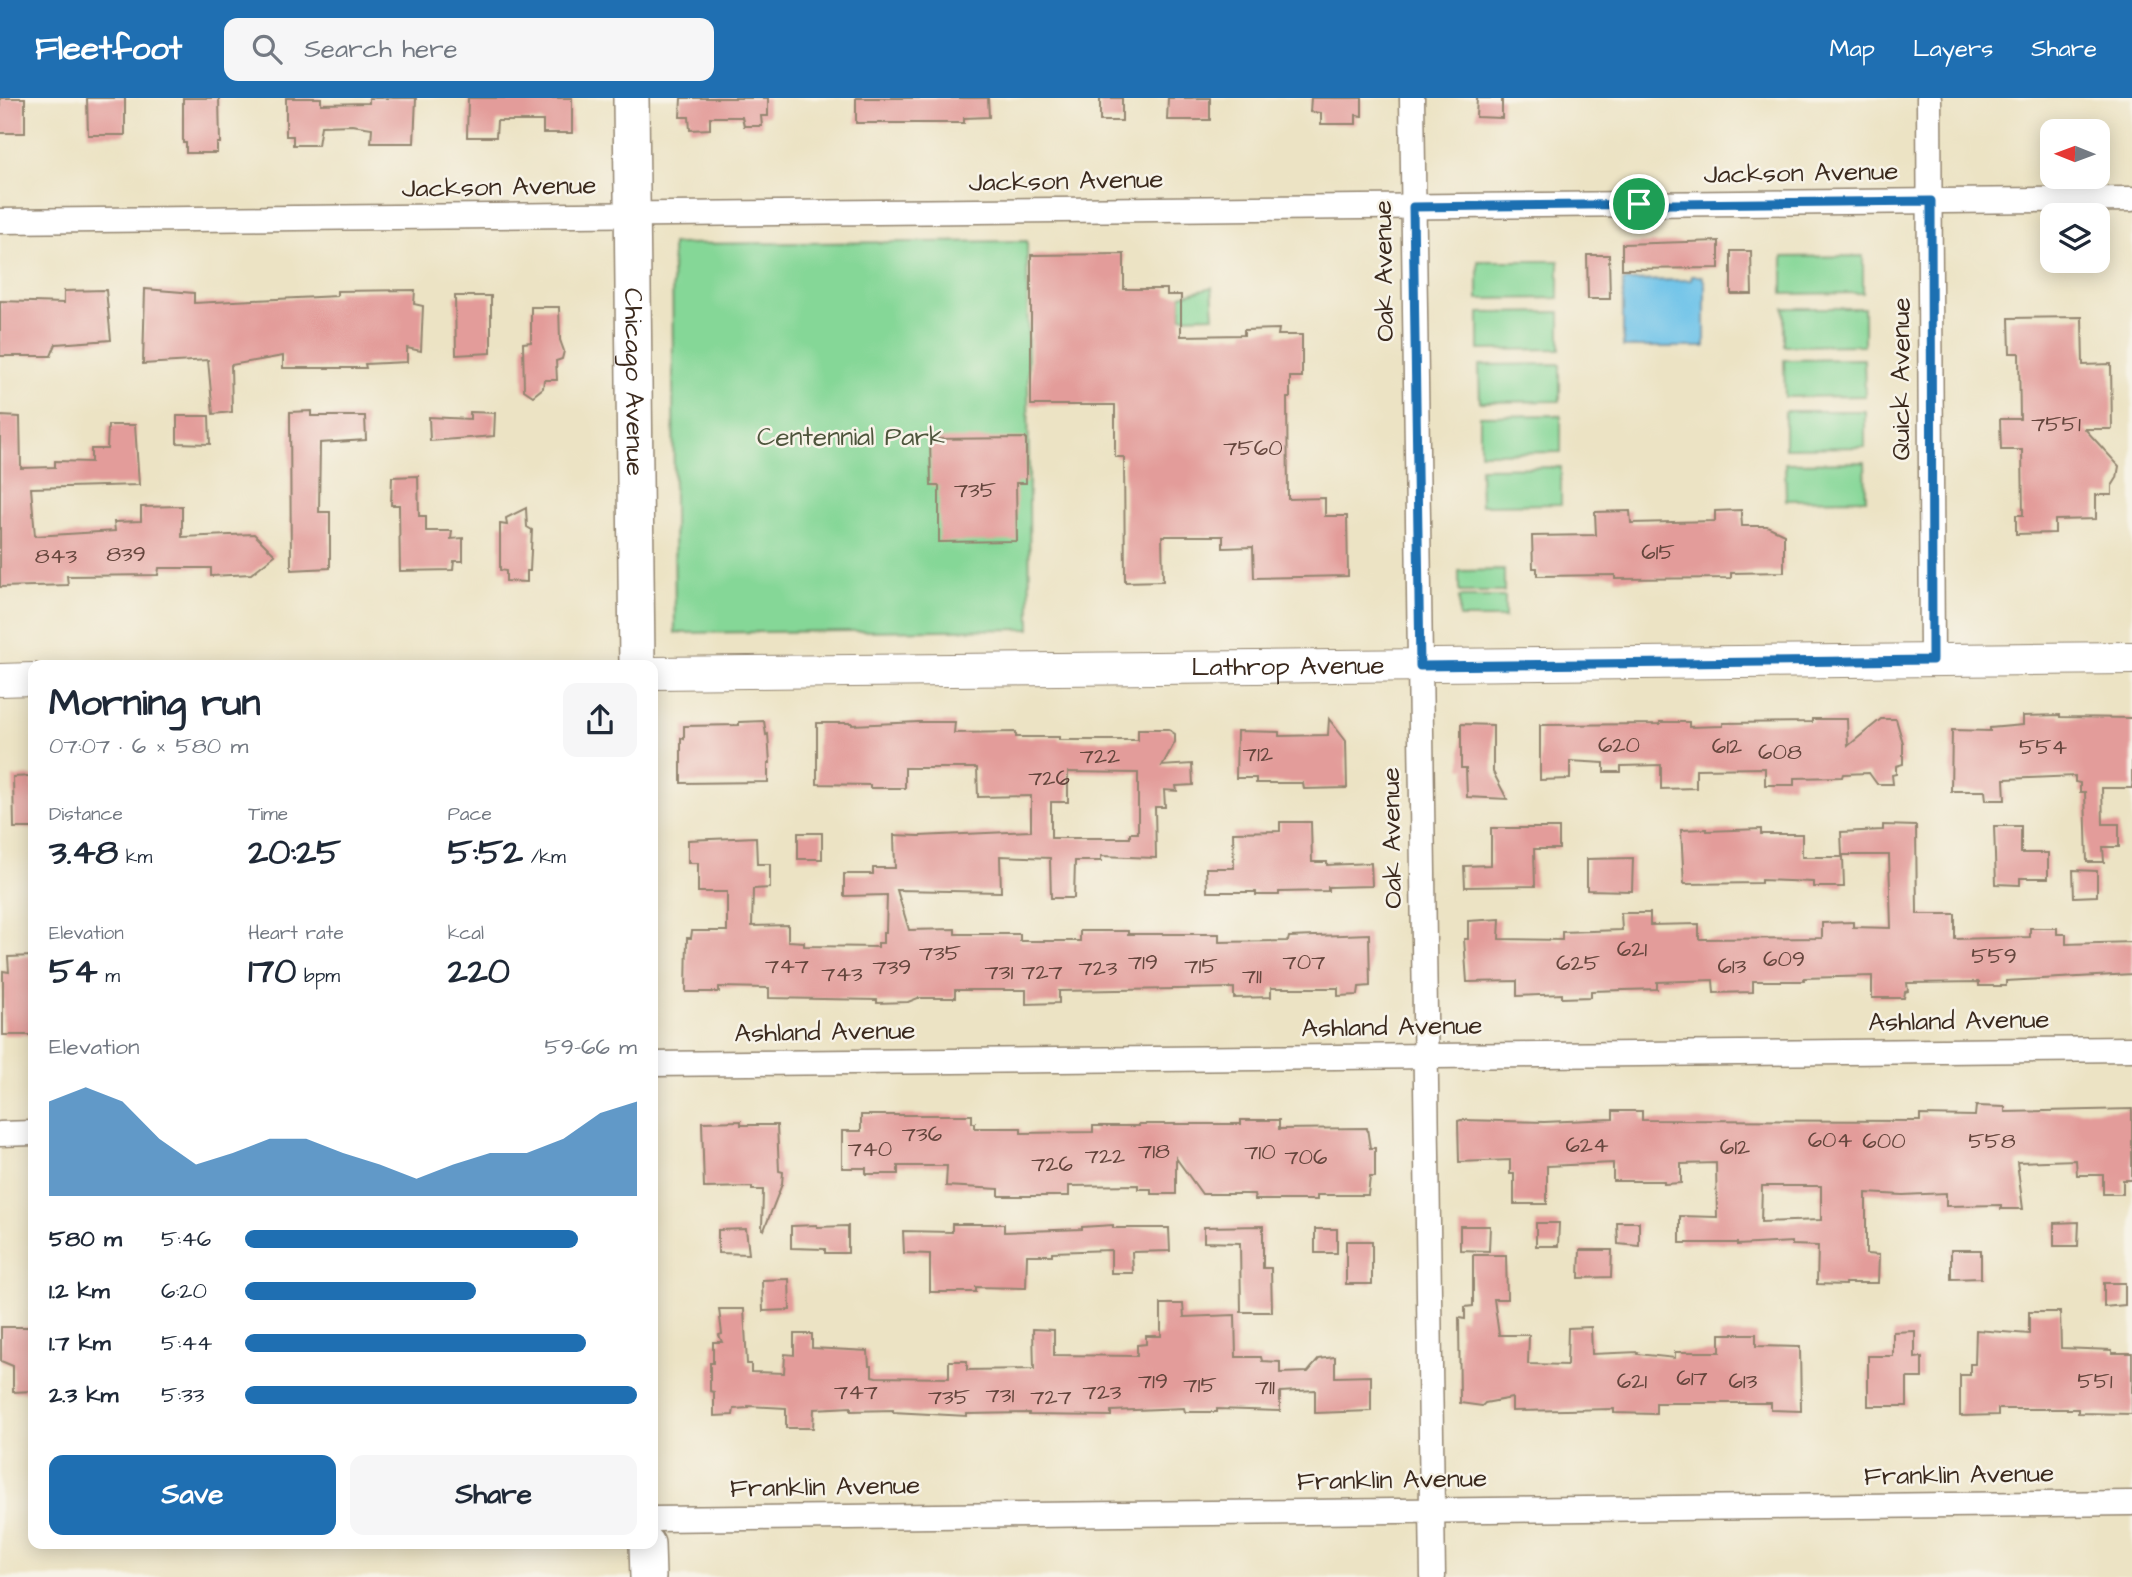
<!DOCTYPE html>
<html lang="en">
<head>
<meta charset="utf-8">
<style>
	:root { --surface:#fff; --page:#f6f6f7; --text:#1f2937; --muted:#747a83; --accent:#1f6fb2 }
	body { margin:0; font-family:"Architects Daughter",sans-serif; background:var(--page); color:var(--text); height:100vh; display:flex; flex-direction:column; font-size:26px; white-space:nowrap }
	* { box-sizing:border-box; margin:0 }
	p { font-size:23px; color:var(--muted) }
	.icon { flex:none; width:38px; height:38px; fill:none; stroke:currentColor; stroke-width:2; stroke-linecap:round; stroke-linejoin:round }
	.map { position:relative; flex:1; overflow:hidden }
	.panel { position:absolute; left:28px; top:562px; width:630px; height:889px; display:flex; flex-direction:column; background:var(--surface); border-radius:14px; box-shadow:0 4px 18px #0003 }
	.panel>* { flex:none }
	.needle { width:46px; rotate:271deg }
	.tools { position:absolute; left:2040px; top:21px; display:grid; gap:14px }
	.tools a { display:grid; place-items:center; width:70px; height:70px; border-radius:14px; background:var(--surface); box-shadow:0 4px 18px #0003; font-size:35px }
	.pin { position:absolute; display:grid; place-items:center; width:60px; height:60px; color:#fff; margin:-30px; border:4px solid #fff; border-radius:50%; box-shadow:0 2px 7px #0007 }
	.round { display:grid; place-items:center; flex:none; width:74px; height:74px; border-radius:14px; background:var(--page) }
	.summary { display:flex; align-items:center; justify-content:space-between; height:119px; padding:0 21px }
	h1 { font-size:38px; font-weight:700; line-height:52px }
	.stats { display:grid; grid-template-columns:repeat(3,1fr); gap:10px; height:119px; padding:7px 21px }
	.stats div { display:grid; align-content:center }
	.stats b { font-size:35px; font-weight:700 }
	.stats small { font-size:19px; font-weight:400 }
	.stats p { font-size:19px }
	.chart { height:196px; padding:14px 21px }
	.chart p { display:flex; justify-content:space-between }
	.chart svg { width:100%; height:126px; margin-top:7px; fill:var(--accent); opacity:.7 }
	.cta { display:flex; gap:14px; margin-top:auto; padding:14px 21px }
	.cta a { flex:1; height:80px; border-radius:14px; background:var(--accent); color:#fff; font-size:28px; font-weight:700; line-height:80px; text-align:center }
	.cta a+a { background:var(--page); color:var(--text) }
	ul { padding:0 21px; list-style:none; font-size:23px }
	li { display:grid; grid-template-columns:112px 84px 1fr; align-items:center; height:52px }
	li i { height:18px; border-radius:9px; background:var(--accent) }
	header { display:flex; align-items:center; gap:42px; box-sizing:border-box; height:98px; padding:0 35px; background:var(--accent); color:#fff }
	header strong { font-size:33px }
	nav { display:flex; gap:38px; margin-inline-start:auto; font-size:24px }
	.search { width:490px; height:63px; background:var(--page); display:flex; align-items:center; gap:18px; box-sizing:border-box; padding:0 24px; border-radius:14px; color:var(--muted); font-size:26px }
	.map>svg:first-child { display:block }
</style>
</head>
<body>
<header>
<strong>Fleetfoot</strong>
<div class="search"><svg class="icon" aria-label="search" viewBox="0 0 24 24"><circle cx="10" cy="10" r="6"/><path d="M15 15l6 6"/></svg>Search here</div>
<nav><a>Map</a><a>Layers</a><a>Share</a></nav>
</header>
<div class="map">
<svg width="2132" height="1479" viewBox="0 0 2132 1479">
	<rect width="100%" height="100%" fill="#f7f3e8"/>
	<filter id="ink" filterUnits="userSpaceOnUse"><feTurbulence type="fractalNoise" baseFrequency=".0143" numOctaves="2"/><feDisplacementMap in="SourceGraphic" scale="14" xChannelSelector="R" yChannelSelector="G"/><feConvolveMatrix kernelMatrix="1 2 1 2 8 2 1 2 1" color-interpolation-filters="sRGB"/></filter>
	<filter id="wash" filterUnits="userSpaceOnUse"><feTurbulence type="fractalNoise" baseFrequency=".00686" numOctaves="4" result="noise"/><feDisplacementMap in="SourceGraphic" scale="28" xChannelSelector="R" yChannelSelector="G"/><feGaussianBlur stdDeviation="1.57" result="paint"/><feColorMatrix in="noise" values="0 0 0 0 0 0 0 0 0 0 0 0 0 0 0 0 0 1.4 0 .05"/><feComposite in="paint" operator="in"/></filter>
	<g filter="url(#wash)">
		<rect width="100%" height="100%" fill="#ece3c4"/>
		<g fill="#85d797" stroke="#60805a" stroke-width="2">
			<path d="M1027 143 1030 531 675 535 672 146Z"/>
			<path d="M1863 158V195L1783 196V159Z"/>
			<path d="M1478 163H1559V200L1478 201Z"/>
			<path d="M1212 189 1214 218 1181 219V197Z"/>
			<path d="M1864 210V247L1784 248V210Z"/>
			<path d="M1560 214V251L1479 252V215Z"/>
			<path d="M1864 261 1865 298 1785 299 1784 262Z"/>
			<path d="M1560 266V303L1480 304 1479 267Z"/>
			<path d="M1785 313H1865V349L1785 350Z"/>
			<path d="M1561 317V354L1480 355V318Z"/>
			<path d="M1865 364 1866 401 1786 402 1785 365Z"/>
			<path d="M1561 369V406L1481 407 1480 370Z"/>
			<path d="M1504 472V494H1459V473Z"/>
			<rect x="1459" y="499" width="46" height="21"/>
		</g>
		<path fill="#6cc2e9" stroke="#547684" stroke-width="2" d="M1692 178H1702L1705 186V249H1623V183L1691 182Z"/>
		<g id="blocks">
			<g fill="#e39c9a" fill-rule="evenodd">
				<rect x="0" y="0" width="25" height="35"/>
				<path d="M87 0H125V37H88Z"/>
				<path d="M183 0H219L220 45H217V55H186V45H183Z"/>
				<path d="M286 0H321V6L369 5V0H416L414 45H371L372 30 352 27 321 28 318 47H293V38H286Z"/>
				<path d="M468 0H572V35H543V23H497L496 39H467Z"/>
				<path d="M681 0H768V18H761L762 28H744L742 19H710V31L690 32 689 19H680Z"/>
				<path d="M856 0H988L989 19 964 20V25H856Z"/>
				<rect x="1100" y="0" width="22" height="23"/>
				<path d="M1168 0H1210V22H1167Z"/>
				<path d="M1311 0H1362V18L1356 17V26H1321V15L1310 14Z"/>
				<path d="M1477 0H1502V20L1476 19Z"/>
				<path d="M1719 143V170L1622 171V146Z"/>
				<path d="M1731 153H1751L1752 196H1731Z"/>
				<path d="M1124 156V191H1167V197H1181V238L1244 237V232L1279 231 1278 237H1302V279H1290V300H1287L1288 401 1325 400V418H1347L1348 478 1254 480 1253 449 1223 450V438H1162L1163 483 1125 484 1124 359H1115V307H1031V157Z"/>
				<path d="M1587 157H1609L1610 201H1588Z"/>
				<path d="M145 191 194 195V205L337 198V193L415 192 414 206 423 208 421 253 407 250V264L365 266 366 270H283V258L231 267 232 314 213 316 208 262 143 266Z"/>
				<path d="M106 192 111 242 56 246 51 258H0V203L64 205V193Z"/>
				<path d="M455 198H491V255L456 257Z"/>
				<path d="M531 209H559L560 242 564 253 562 261 556 263 557 282H544L543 290 533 298 524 292 523 245 531 244Z"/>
				<path d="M2082 219 2083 267 2111 266 2112 331H2085L2119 368 2117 380 2112 388V397H2096V421L2055 422V435L2016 436V417H2023L2022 352H2001L2000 321H2020L2019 255H2010L2009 220Z"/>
				<path d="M311 313V318H365L366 342 320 345 319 414H330V470L291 472 290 314Z"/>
				<path d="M470 314 495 315 494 338 430 343 429 319 470 321Z"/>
				<path d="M0 318 20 319 21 370 55 369V363L91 364V351H107L108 327H135L139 387 31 390 35 438 115 433 114 424 141 423V409L182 408V439L254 436 275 457 251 476 211 478V470H159L158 477 67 478 68 487 0 489Z"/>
				<path d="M177 318H209L210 346 177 345Z"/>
				<path d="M1026 340V385H1016L1017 443 939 444V388H931L930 341Z"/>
				<path d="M418 378 419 418H426V433H452L451 441 463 440V463H454L453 472 400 473 399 407H391L392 379Z"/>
				<path d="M526 410 527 429 532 432 530 473H527V484L506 483V473L500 472V426L507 427 506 420Z"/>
				<path d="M1741 412 1742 428H1767L1784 436V474L1731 475V480L1615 481V477L1537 478V470H1533L1532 438 1596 437 1595 414 1630 413 1631 425 1715 423V413Z"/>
				<path d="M2060 617V619L2132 620V690H2102L2103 726H2119V749H2103L2104 764H2087L2085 694H2080V685L2075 684V678L2004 681 2005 702H1986L1985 693H1951L1952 632 1990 633V630L2023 627V618Z"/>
				<path d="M1329 621 1346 643 1347 690 1304 691 1303 685H1256V680H1236L1237 633 1279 634V638L1328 637Z"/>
				<path d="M1812 621H1847L1848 648 1881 621H1896L1903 645V666L1896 668V676L1892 677 1893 686H1877L1869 675 1843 676 1842 679 1794 680V687H1765V670L1696 671V690L1661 691V667L1621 668V674H1604V665L1570 663V681L1540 682V627L1660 626V624H1689V629L1723 628V625L1812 624Z"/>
				<path d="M764 623 766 637 768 636 770 665H768V684L681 685V640L684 641V628L739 627V624Z"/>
				<path d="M920 624H955L954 635 1016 634V639H1059V642H1138V631H1168L1175 636V644L1162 668 1192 666 1193 687 1176 688 1177 693 1164 692 1165 709H1155L1156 760 1101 758V763H1075L1074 800H1051L1050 760 1000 758 1001 794 897 792 909 832 955 831V836H1020V843H1080V833H1128V836H1219V844L1288 843 1289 839 1369 836 1370 888 1359 889 1358 897 1338 898V890H1271V899L1234 900V890L1059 893V905L1026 906V892H955V900H918L908 904 877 905V902L769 900V890L719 889V894H686L687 840H691L692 833H727V794H698V765H688V742L756 739 757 766H770V790L753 791 752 828 788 827V843L804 844V848L878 849V845H883V834H886L887 797 844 798V776H873V770H895L894 737 919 738 1031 733V698L978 699 977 670H905V690H870V687L817 686V625H852V627ZM1068 674 1138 675V735H1130V740H1051V704H1068Z"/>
				<path d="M1461 626 1493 627V674L1507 701 1467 699 1466 670H1461Z"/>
				<path d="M33 678V730H14L13 679Z"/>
				<path d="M1280 724H1311L1312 764H1327V767L1371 765 1372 788 1328 789V793L1279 794V797H1256V794H1207L1206 770H1234L1233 734 1280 733Z"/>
				<path d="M1883 727 1916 728 1917 816H1955V841L2030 839V830H2057V836H2066V846L2132 844V876L2006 883V888H1979V884L1907 885 1908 893 1905 894 1904 900H1872V878L1804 880V883H1753V894L1714 895 1713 882 1657 884V891L1591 893V899L1562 900V896L1517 898V883L1467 884 1464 841H1468V823L1500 821 1499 841 1562 842V834L1622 832 1621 815H1650V827L1699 826V841L1822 840V825L1853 824V829L1891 830 1889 757H1842L1841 734 1883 732Z"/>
				<path d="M1994 728H2021V755H2048V780H2020V787L1996 786Z"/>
				<path d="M1491 730H1559V751H1534L1535 788 1465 789 1464 768 1491 767Z"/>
				<path d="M1707 731V733L1761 731V736H1802V759H1843L1844 789H1813V784L1761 782V785L1684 786 1681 732Z"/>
				<rect x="798" y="735" width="24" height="26"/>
				<path d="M1633 760 1632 793 1587 792V761Z"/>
				<path d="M2073 772 2097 773V798L2074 799Z"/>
				<path d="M33 858V937H3V873L9 874 8 859Z"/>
				<path d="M1976 1008 2005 1009V1014L2132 1011V1082H2123V1096H2103V1077H2077L2076 1062 2017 1064 2023 1111H2001V1107L1946 1108V1095L1903 1097 1866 1095V1156L1879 1157 1878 1185H1845V1187L1817 1186 1818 1148 1792 1147V1144L1737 1147V1145H1680V1118L1717 1119 1716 1065 1681 1066V1085L1664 1086V1083H1613V1065L1547 1068V1106H1514V1076H1510V1062L1459 1064 1458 1023 1461 1022 1544 1024 1613 1021V1013H1642V1022L1920 1023V1017L1975 1018ZM1762 1088H1821V1122L1761 1124Z"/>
				<path d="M861 1017H972V1025H975V1030H1021V1035L1093 1034V1028H1139V1026H1241V1022H1279V1031L1367 1030 1370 1050H1375V1079H1370L1368 1097H1317V1102H1255L1254 1096H1202L1176 1060V1096H1151V1091H1138V1087L1069 1088V1098H999V1091L946 1088 947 1068H898V1076H866V1070H842V1033H861Z"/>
				<path d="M741 1023V1027H777L779 1073 783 1074 782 1086 764 1132 762 1131 763 1092H752V1089L704 1090 702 1024Z"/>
				<path d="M1617 1124H1639V1148L1618 1146Z"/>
				<path d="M2079 1124 2078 1148H2054V1125Z"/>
				<path d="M1536 1125H1559L1558 1148H1536Z"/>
				<path d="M952 1126H1004V1134L1082 1131V1129L1113 1127V1130H1169L1170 1153 1132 1154 1133 1175H1111V1152L1052 1154V1157H1027L1026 1190 976 1189V1194H930V1156L904 1155 903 1133 952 1134Z"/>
				<path d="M817 1127V1129L848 1128V1155H825V1151L791 1150V1128Z"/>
				<path d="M1263 1128V1170H1271L1272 1214H1241L1240 1145 1204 1144V1129Z"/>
				<path d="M1460 1128H1490L1489 1153 1460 1152Z"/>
				<path d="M746 1131 749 1156 718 1155V1132Z"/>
				<rect x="1315" y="1131" width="22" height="24"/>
				<rect x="1346" y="1143" width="26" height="43"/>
				<path d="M1580 1152H1612L1611 1179 1579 1180Z"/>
				<path d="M1951 1152H1981V1180L1951 1181Z"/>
				<path d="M1473 1157H1506L1507 1201H1494L1499 1237H1529L1528 1266 1567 1267 1568 1230 1591 1229 1592 1256 1638 1254 1637 1256 1675 1260V1254H1720V1236H1756V1248L1800 1249 1801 1313 1771 1312V1305H1656V1316L1614 1315V1311L1512 1313V1300L1485 1305 1482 1308 1460 1305 1459 1220 1465 1221V1209L1473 1208Z"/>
				<path d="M789 1181 790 1212 763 1213 762 1182Z"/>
				<path d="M2104 1185H2125V1207L2104 1209Z"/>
				<path d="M1161 1206H1183L1184 1219 1235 1217 1236 1259H1261L1262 1263 1280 1264V1275L1308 1274 1319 1261 1335 1259V1279L1371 1278V1313L1315 1315V1292L1280 1294V1313L1217 1311V1314H1185L1184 1310 1111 1313V1318L1029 1317V1315L967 1316V1318L893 1314V1312L851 1313V1309L814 1311 813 1330H786V1310L748 1308V1310L734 1311 733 1317 714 1318V1294L710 1293V1265H713V1244H722L719 1237 722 1236 719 1211H744L747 1266H751V1274L784 1275 785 1256 794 1257V1236H812V1250L868 1253 869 1268H872V1278L876 1279 949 1280V1263H967V1272L1034 1271 1033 1231 1054 1232V1257L1137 1258V1247L1146 1246V1238H1161Z"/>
				<path d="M2029 1214H2060L2061 1250 2112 1252V1255H2132V1316L2078 1315V1311H1998V1317L1960 1318V1277H1970V1266H1975L1976 1232 2029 1236Z"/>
				<path d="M1 1229H33V1293L13 1294V1268L1 1263Z"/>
				<path d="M1915 1233V1260L1922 1259V1280H1907V1308H1868V1258H1893V1234Z"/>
			</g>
		</g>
	</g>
	<g filter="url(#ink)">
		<use href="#blocks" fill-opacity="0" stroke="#948671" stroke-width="2"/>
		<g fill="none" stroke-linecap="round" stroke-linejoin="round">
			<g stroke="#948671" stroke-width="27">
				<g id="minor">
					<path d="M1412 0 1433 1479"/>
					<path d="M1929 0 1932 562"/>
					<path d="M0 123 2132 101"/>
					<path d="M653 966 2132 951"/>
					<path d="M0 1036 33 1035"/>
					<path d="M653 1421 2132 1405"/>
				</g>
			</g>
			<g stroke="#948671" stroke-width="34">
				<g id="tertiary">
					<path id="s1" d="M653 575 2132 560"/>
					<path d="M0 582 33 581"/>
				</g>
			</g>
			<g stroke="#948671" stroke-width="38">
				<g id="secondary">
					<path id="s2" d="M631 0 637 567"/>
					<path d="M647 1446 648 1479"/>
				</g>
			</g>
			<use href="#minor" stroke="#fff" stroke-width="24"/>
			<use href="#tertiary" stroke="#fff" stroke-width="32"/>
			<use href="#secondary" stroke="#fff" stroke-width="35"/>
		</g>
	</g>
	<g fill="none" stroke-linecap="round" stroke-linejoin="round" filter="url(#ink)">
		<g stroke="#fff" stroke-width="14">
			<path id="route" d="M1931 103 1932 562 1420 568 1413 109Z"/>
		</g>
		<use href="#route" stroke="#1f6fb2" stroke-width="9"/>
	</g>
	<g text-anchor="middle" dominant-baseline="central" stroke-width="5" stroke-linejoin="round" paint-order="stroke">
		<g font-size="23" fill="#65463d">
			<text x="2056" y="326">7551</text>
			<text x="1253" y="350">7560</text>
			<text x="975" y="392">735</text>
			<text x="1658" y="454">615</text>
			<text x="126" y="456">839</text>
			<text x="56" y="458">843</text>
			<text x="1619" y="647">620</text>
			<text x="1727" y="648">612</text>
			<text x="2043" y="649">554</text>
			<text x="1780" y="654">608</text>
			<text x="1258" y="656">712</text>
			<text x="1100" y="658">722</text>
			<text x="1049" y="680">726</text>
			<text x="1632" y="851">621</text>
			<text x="940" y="855">735</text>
			<text x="1994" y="858">559</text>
			<text x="1784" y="861">609</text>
			<text x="1143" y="864">719</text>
			<text x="1304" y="864">707</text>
			<text x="1578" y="865">625</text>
			<text x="787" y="868">747</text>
			<text x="1201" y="868">715</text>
			<text x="1732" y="868">613</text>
			<text x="892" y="869">739</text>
			<text x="1098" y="870">723</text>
			<text x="999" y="874">731</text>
			<text x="1042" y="874">727</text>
			<text x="842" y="876">743</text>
			<text x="1252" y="878">711</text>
			<text x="922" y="1036">736</text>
			<text x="1830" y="1042">604</text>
			<text x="1884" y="1043">600</text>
			<text x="1992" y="1043">558</text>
			<text x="1587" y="1047">624</text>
			<text x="1735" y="1049">612</text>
			<text x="870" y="1051">740</text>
			<text x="1154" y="1053">718</text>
			<text x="1260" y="1054">710</text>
			<text x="1105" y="1058">722</text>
			<text x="1306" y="1059">706</text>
			<text x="1052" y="1066">726</text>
			<text x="1692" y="1280">617</text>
			<text x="1153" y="1283">719</text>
			<text x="1632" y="1283">621</text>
			<text x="1743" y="1283">613</text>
			<text x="2095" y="1283">551</text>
			<text x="1200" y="1287">715</text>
			<text x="1265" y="1289">711</text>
			<text x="856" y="1294">747</text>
			<text x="1102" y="1294">723</text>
			<text x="1000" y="1297">731</text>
			<text x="949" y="1299">735</text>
			<text x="1051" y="1299">727</text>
		</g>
		<g font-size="26" fill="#3b2a1e" stroke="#f7f3e8">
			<text transform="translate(1801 75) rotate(-1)">Jackson Avenue</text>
			<text transform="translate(1066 83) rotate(-1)">Jackson Avenue</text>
			<text transform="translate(499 89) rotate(-1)">Jackson Avenue</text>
			<text transform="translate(1384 173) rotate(-91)">Oak Avenue</text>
			<text transform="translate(1901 281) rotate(-90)">Quick Avenue</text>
			<text stroke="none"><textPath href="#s2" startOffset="284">Chicago Avenue</textPath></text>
			<text stroke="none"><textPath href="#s1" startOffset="635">Lathrop Avenue</textPath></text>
			<text transform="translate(1392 740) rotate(-91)">Oak Avenue</text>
			<text transform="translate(1959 923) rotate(-1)">Ashland Avenue</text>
			<text transform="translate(1392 929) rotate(-1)">Ashland Avenue</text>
			<text transform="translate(825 934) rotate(-1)">Ashland Avenue</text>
			<text transform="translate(1959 1377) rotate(-1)">Franklin Avenue</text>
			<text transform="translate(1392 1382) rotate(-1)">Franklin Avenue</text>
			<text transform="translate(825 1389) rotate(-1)">Franklin Avenue</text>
		</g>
		<g font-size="26" fill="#4e553c" stroke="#f7f3e8">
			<text x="851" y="339">Centennial Park</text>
		</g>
	</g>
</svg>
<div class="tools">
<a><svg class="needle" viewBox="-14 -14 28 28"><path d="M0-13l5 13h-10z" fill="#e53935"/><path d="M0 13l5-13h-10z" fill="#747a83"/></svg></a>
<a><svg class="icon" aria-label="layers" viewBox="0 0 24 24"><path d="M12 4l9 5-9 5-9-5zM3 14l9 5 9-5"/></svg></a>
</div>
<div class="pin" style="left:1639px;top:106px;background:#1e9e55"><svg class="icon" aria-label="arrive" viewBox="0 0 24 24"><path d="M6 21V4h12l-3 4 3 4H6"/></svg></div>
<section class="panel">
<div class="summary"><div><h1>Morning run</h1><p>07:07 · 6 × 580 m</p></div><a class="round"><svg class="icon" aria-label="share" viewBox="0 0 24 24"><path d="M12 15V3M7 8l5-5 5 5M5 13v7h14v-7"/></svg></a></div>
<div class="stats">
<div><p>Distance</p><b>3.48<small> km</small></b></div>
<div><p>Time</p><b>20:25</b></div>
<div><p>Pace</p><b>5:52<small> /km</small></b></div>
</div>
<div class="stats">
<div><p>Elevation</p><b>54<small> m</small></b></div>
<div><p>Heart rate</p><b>170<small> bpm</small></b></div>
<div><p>kcal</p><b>220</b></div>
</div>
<div class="chart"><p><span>Elevation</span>59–66 m</p>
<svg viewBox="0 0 160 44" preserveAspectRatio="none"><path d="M0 44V11L10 6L20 11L30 24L40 33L50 29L60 24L70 24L80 29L90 33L100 38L110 33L120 29L130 29L140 24L150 15L160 11V44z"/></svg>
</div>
<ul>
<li><b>580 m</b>5:46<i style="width:85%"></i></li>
<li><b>1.2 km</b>6:20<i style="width:59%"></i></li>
<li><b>1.7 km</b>5:44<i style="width:87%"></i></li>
<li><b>2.3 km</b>5:33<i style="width:100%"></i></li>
</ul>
<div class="cta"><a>Save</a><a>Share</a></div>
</section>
</div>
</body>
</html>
